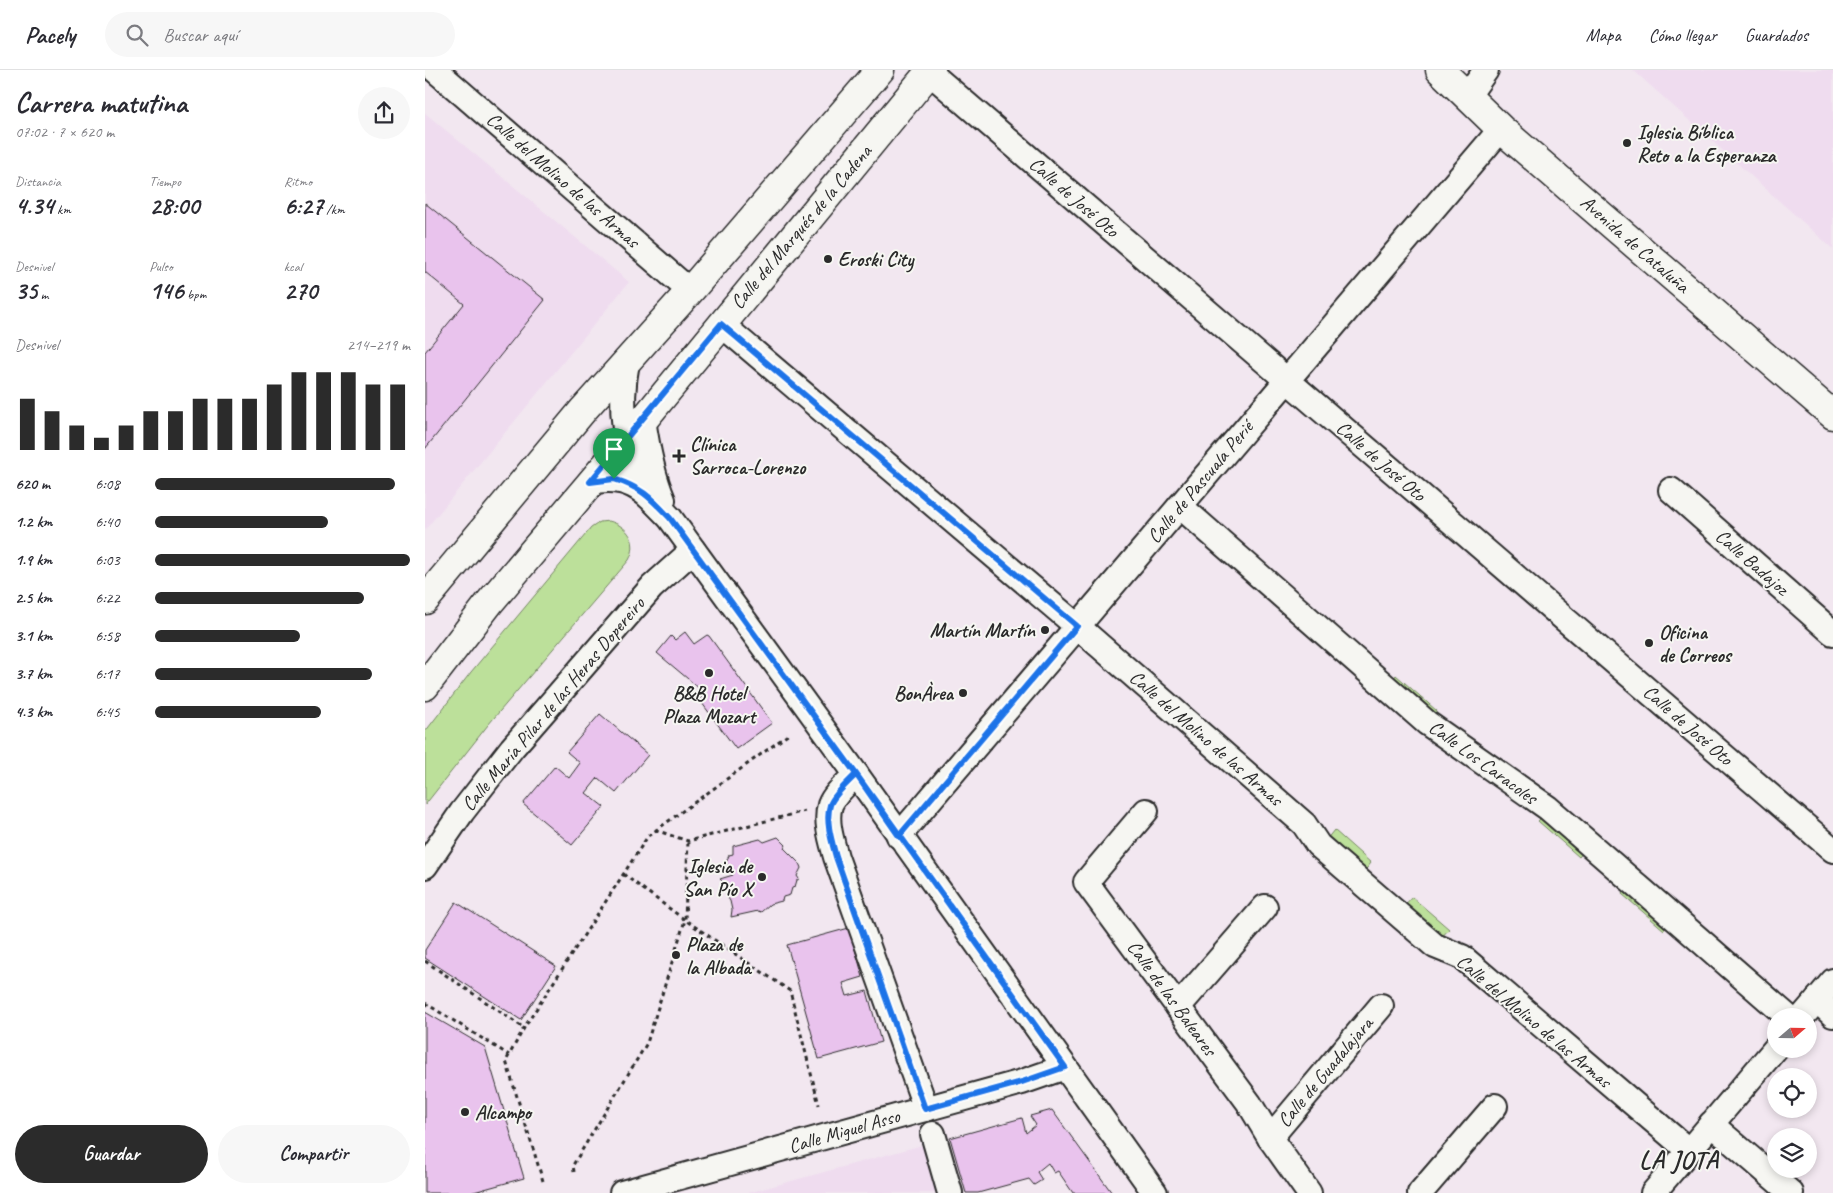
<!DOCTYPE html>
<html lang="es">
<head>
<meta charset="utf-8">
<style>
	:root { --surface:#fff; --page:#f7f7f7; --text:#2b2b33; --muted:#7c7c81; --line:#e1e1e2; --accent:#2b2b2b }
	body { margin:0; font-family:Caveat,sans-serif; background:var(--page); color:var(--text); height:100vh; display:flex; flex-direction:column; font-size:19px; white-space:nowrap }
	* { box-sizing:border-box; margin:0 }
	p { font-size:16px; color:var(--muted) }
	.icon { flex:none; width:28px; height:28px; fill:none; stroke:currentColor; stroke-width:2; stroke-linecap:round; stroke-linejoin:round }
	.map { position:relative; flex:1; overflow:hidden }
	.sheet { display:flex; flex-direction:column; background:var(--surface); width:425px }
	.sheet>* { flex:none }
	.needle { width:32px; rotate:70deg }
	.controls { position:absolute; left:1342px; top:938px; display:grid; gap:10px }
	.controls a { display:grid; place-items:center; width:50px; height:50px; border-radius:50%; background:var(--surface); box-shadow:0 2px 8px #0003; font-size:25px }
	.pin { position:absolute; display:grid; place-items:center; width:42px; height:42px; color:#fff; margin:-51px -21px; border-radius:50% 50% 50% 0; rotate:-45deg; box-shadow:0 0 5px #0007 }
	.pin .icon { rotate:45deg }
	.round { display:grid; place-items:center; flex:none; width:52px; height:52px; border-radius:26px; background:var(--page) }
	.summary { display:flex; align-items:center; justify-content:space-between; height:85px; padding:0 15px }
	h1 { font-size:28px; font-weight:700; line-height:38px }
	.metrics { display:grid; grid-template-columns:repeat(3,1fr); gap:8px; height:85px; padding:5px 15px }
	.metrics div { display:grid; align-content:center }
	.metrics b { font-size:25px; font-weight:700 }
	.metrics small { font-size:14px; font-weight:400 }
	.metrics p { font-size:14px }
	.chart { height:140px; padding:10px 15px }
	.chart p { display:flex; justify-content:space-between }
	.chart svg { width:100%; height:90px; margin-top:5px; stroke:var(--accent); stroke-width:6 }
	.button { display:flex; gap:10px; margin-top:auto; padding:10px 15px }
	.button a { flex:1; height:58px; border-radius:30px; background:var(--accent); color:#fff; font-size:20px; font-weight:700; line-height:58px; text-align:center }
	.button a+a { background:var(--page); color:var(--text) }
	ul { padding:0 15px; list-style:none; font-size:16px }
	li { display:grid; grid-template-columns:80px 60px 1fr; align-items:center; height:38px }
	li i { height:12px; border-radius:6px; background:var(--accent) }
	header { display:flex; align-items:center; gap:30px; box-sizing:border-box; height:70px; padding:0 25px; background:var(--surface); border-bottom:1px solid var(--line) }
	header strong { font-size:24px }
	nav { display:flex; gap:28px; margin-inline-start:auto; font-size:18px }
	.search { width:350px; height:45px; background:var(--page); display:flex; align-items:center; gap:12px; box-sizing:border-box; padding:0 18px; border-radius:28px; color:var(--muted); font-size:19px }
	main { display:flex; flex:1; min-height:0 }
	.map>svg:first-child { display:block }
</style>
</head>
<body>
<header>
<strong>Pacely</strong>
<div class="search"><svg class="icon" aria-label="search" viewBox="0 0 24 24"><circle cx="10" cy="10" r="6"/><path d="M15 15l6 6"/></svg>Buscar aquí</div>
<nav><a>Mapa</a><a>Cómo llegar</a><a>Guardados</a></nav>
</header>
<main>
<section class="sheet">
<div class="summary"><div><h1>Carrera matutina</h1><p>07:02 · 7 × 620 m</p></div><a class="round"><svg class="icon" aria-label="share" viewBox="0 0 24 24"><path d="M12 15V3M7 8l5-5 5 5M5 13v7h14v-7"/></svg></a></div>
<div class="metrics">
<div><p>Distancia</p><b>4.34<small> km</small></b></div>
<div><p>Tiempo</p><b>28:00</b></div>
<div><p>Ritmo</p><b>6:27<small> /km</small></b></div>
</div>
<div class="metrics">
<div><p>Desnivel</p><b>35<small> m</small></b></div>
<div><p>Pulso</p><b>146<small> bpm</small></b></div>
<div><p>kcal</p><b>270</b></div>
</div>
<div class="chart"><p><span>Desnivel</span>214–219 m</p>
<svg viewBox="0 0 160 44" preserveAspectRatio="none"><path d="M5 44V19M15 44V25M25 44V32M35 44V38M45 44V32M55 44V25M65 44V25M75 44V19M85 44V19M95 44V19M105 44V12M115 44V6M125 44V6M135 44V6M145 44V12M155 44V12"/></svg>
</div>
<ul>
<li><b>620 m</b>6:08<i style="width:94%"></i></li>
<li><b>1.2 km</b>6:40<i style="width:68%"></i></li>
<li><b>1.9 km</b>6:03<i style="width:100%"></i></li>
<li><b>2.5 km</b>6:22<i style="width:82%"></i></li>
<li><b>3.1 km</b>6:58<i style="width:57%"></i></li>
<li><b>3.7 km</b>6:17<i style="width:85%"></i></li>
<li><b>4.3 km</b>6:45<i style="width:65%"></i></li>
</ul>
<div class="button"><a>Guardar</a><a>Compartir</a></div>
</section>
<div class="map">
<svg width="1408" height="1123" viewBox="0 0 1408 1123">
	<rect width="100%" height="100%" fill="#f2e7f0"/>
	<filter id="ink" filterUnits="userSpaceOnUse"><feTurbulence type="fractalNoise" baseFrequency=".02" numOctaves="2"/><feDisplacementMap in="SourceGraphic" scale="10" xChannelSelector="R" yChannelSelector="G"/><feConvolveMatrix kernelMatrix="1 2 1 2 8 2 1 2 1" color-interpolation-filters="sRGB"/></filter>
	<g filter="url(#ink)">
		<g fill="#efdcef">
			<path d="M1208 0H1408V179Z"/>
			<path d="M0 43 204 212 0 460Z"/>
			<path d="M501 1074 515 1123H323Z"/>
		</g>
		<g fill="#bce09a" stroke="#748662">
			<path d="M184 451C203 456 214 472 204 490L63 655 0 735V662L46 602 166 458 175 452Z"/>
			<path d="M971 605 1012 641 1007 647 966 612Z"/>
			<path d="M1119 745 1160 780 1154 787 1113 751Z"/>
			<path d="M909 760 946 793 938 803 901 770Z"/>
			<path d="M1203 817 1245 853 1239 860 1197 824Z"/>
			<path d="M987 827 1024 859 1015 869 978 837Z"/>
		</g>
		<g fill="#e9c3ed" stroke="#2b2b2b">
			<path d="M0 133 120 230 0 379V282L39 234 0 202Z"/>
			<path d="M260 562 269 574 282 565 284 566 347 653 311 679 274 629 281 624 232 583 246 566 250 570Z"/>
			<path d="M175 644 223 685 191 723 173 708 161 723 179 737 147 775 98 734 130 696 144 708 155 693 142 682Z"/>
			<path d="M353 767 361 775 359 778 374 793 376 798 372 806 374 809 372 810 370 817 367 818 365 825 358 827 357 831 345 834 336 842 333 841 306 847 307 840 305 831 301 825 303 817 295 809 308 805 301 793 304 785 308 784V776L335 769 339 772Z"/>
			<path d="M31 832 131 896 96 950 0 888V880Z"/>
			<path d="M424 858 438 907 418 913 422 926 442 921 456 972 394 989 362 875Z"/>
			<path d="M0 942 60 977 99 1108 45 1123H0Z"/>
			<path d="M627 1040 687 1123H648L633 1101 629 1103 623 1093 612 1102 617 1110 609 1115 604 1109 553 1123H541L525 1068 597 1048 601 1063 611 1055 605 1046Z"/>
		</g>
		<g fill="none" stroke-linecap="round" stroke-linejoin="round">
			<g stroke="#2b2b2b" stroke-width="28">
				<g id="minor">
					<path d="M10 0 265 221"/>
					<path d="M504 2 1408 780"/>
					<path d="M1042 27 1061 0"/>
					<path d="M296 254 652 556 879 754 893 775 1010 876 1037 887 1264 1081"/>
					<path d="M202 292C193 338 199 380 220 422"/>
					<path d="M218 349C222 377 227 404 238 430"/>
					<path d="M165 412C206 404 219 421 245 448L431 704 730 1123"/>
					<path d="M1246 420 1408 563"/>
					<path d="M755 436 1002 653 1123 738 1362 946"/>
					<path d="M431 704C423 713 409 724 405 735 400 751 407 772 411 787L501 1039"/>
					<path d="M721 741 661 812 824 1033 845 1068 884 1123"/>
					<path d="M474 766 1076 59"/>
					<path d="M0 796 37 742 87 678 227 517 268 480"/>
					<path d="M1392 930 1408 945"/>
					<path d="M753 937 840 837"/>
					<path d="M1378 946 1408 911"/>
					<path d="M1286 1054 1366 1123"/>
					<path d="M508 1064 525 1123"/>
					<path d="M845 1068 956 936"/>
					<path d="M197 1123 597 1012 640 997"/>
					<path d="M995 1123 1070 1036"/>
					<path d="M1228 1123 1351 978"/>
				</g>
			</g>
			<g stroke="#2b2b2b" stroke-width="31">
				<g id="major">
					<path d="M1015 0 1076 59 1408 345"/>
					<path d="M0 530 159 339 265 221 455 0"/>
					<path d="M0 616 65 532 202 370 506 0"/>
				</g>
			</g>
			<g stroke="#2b2b2b" stroke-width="3" stroke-dasharray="4 4" stroke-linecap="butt">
				<path d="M230 760 263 771 380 741"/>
				<path d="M198 804 260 850 365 921 394 1035"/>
				<path d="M0 891 99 958"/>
				<path d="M0 933 84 985"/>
				<path d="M149 1102 148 1095 222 973 260 850 263 771"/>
				<path d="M118 1111 81 991 99 958 223 766 364 664"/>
			</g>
			<use href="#minor" stroke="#f6f6f2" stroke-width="24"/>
			<use href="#major" stroke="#f6f6f2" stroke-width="28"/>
		</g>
	</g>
	<g fill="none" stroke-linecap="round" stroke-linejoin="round" filter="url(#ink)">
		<g stroke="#fff" stroke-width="10">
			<path id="route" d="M189 409C217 418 225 427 245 448L431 704 640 997 597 1012 500 1039 411 787C407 772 400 751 405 735 409 724 423 713 431 704L474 766 652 556 296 254 165 412 189 409"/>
		</g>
		<use href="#route" stroke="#1a73e8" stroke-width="6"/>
	</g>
	<g fill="#2b2b2b" stroke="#f6f6f2" stroke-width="2">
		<circle cx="1202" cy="73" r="5"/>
		<circle cx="403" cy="189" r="5"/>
		<path d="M251.5 378.5h5v5h5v5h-5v5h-5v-5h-5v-5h5z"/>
		<circle cx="620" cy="560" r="5"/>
		<circle cx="1224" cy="573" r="5"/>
		<circle cx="284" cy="603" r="5"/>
		<circle cx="538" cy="623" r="5"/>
		<circle cx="337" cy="807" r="5"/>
		<circle cx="251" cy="885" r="5"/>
		<circle cx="40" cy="1042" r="5"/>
	</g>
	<g text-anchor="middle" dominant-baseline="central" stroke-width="4" stroke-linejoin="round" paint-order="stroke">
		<g font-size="20" font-weight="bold" fill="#2b2b2b" stroke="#f6f6f2" text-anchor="start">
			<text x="1212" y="62">Iglesia Bíblica<tspan x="1212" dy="23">Reto a la Esperanza</tspan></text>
			<text x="413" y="189">Eroski City</text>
			<text x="265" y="374">Clínica<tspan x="265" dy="23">Sarroca-Lorenzo</tspan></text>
			<text x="610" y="560" text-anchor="end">Martín Martín</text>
			<text x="1234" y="562">Oficina<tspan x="1234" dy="23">de Correos</tspan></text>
			<text x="284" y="623" text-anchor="middle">B&amp;B Hotel<tspan x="284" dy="23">Plaza Mozart</tspan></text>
			<text x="528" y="623" text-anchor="end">BonÀrea</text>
			<text x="327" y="796" text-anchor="end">Iglesia de<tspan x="327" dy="23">San Pío X</tspan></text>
			<text x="261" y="874">Plaza de<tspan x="261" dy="23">la Albada</tspan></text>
			<text x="50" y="1042">Alcampo</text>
		</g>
		<g font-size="20" fill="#2b2b2b" stroke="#f6f6f2">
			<text transform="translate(138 110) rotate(41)">Calle del Molino de las Armas</text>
			<text transform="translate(649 127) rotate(41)">Calle de José Oto</text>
			<text transform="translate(376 157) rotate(-50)">Calle del Marqués de la Cadena</text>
			<text transform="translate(1210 174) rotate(41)">Avenida de Cataluña</text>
			<text transform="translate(956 391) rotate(41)">Calle de José Oto</text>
			<text transform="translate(775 412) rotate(-50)">Calle de Pascuala Perié</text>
			<text transform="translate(1327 492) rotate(41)">Calle Badajoz</text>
			<text transform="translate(128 634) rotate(-50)">Calle María Pilar de las Heras Dopereiro</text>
			<text transform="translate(1263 655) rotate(41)">Calle de José Oto</text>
			<text transform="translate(781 668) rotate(41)">Calle del Molino de las Armas</text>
			<text transform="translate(1058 692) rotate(36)">Calle Los Caracoles</text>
			<text transform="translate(747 928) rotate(54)">Calle de las Baleares</text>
			<text transform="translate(1109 951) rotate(40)">Calle del Molino de las Armas</text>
			<text transform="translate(900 1002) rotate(-50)">Calle de Guadalajara</text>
			<text transform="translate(419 1061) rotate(-16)">Calle Miguel Asso</text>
		</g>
		<g font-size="25" font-weight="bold" letter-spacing="1" fill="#2b2b2b" stroke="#f6f6f2">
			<text x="1254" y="1090">LA JOTA</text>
		</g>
	</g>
</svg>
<div class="controls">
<a><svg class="needle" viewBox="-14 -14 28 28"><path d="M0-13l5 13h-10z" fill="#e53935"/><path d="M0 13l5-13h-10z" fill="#7c7c81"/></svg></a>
<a><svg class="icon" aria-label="locate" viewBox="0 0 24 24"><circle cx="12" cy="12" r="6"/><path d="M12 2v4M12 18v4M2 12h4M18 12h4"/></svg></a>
<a><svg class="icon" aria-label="layers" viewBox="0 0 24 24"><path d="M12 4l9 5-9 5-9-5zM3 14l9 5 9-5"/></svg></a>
</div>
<div class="pin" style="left:189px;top:409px;background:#1e9e55"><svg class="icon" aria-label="arrive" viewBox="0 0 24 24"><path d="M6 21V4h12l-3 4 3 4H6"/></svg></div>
</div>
</main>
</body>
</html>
